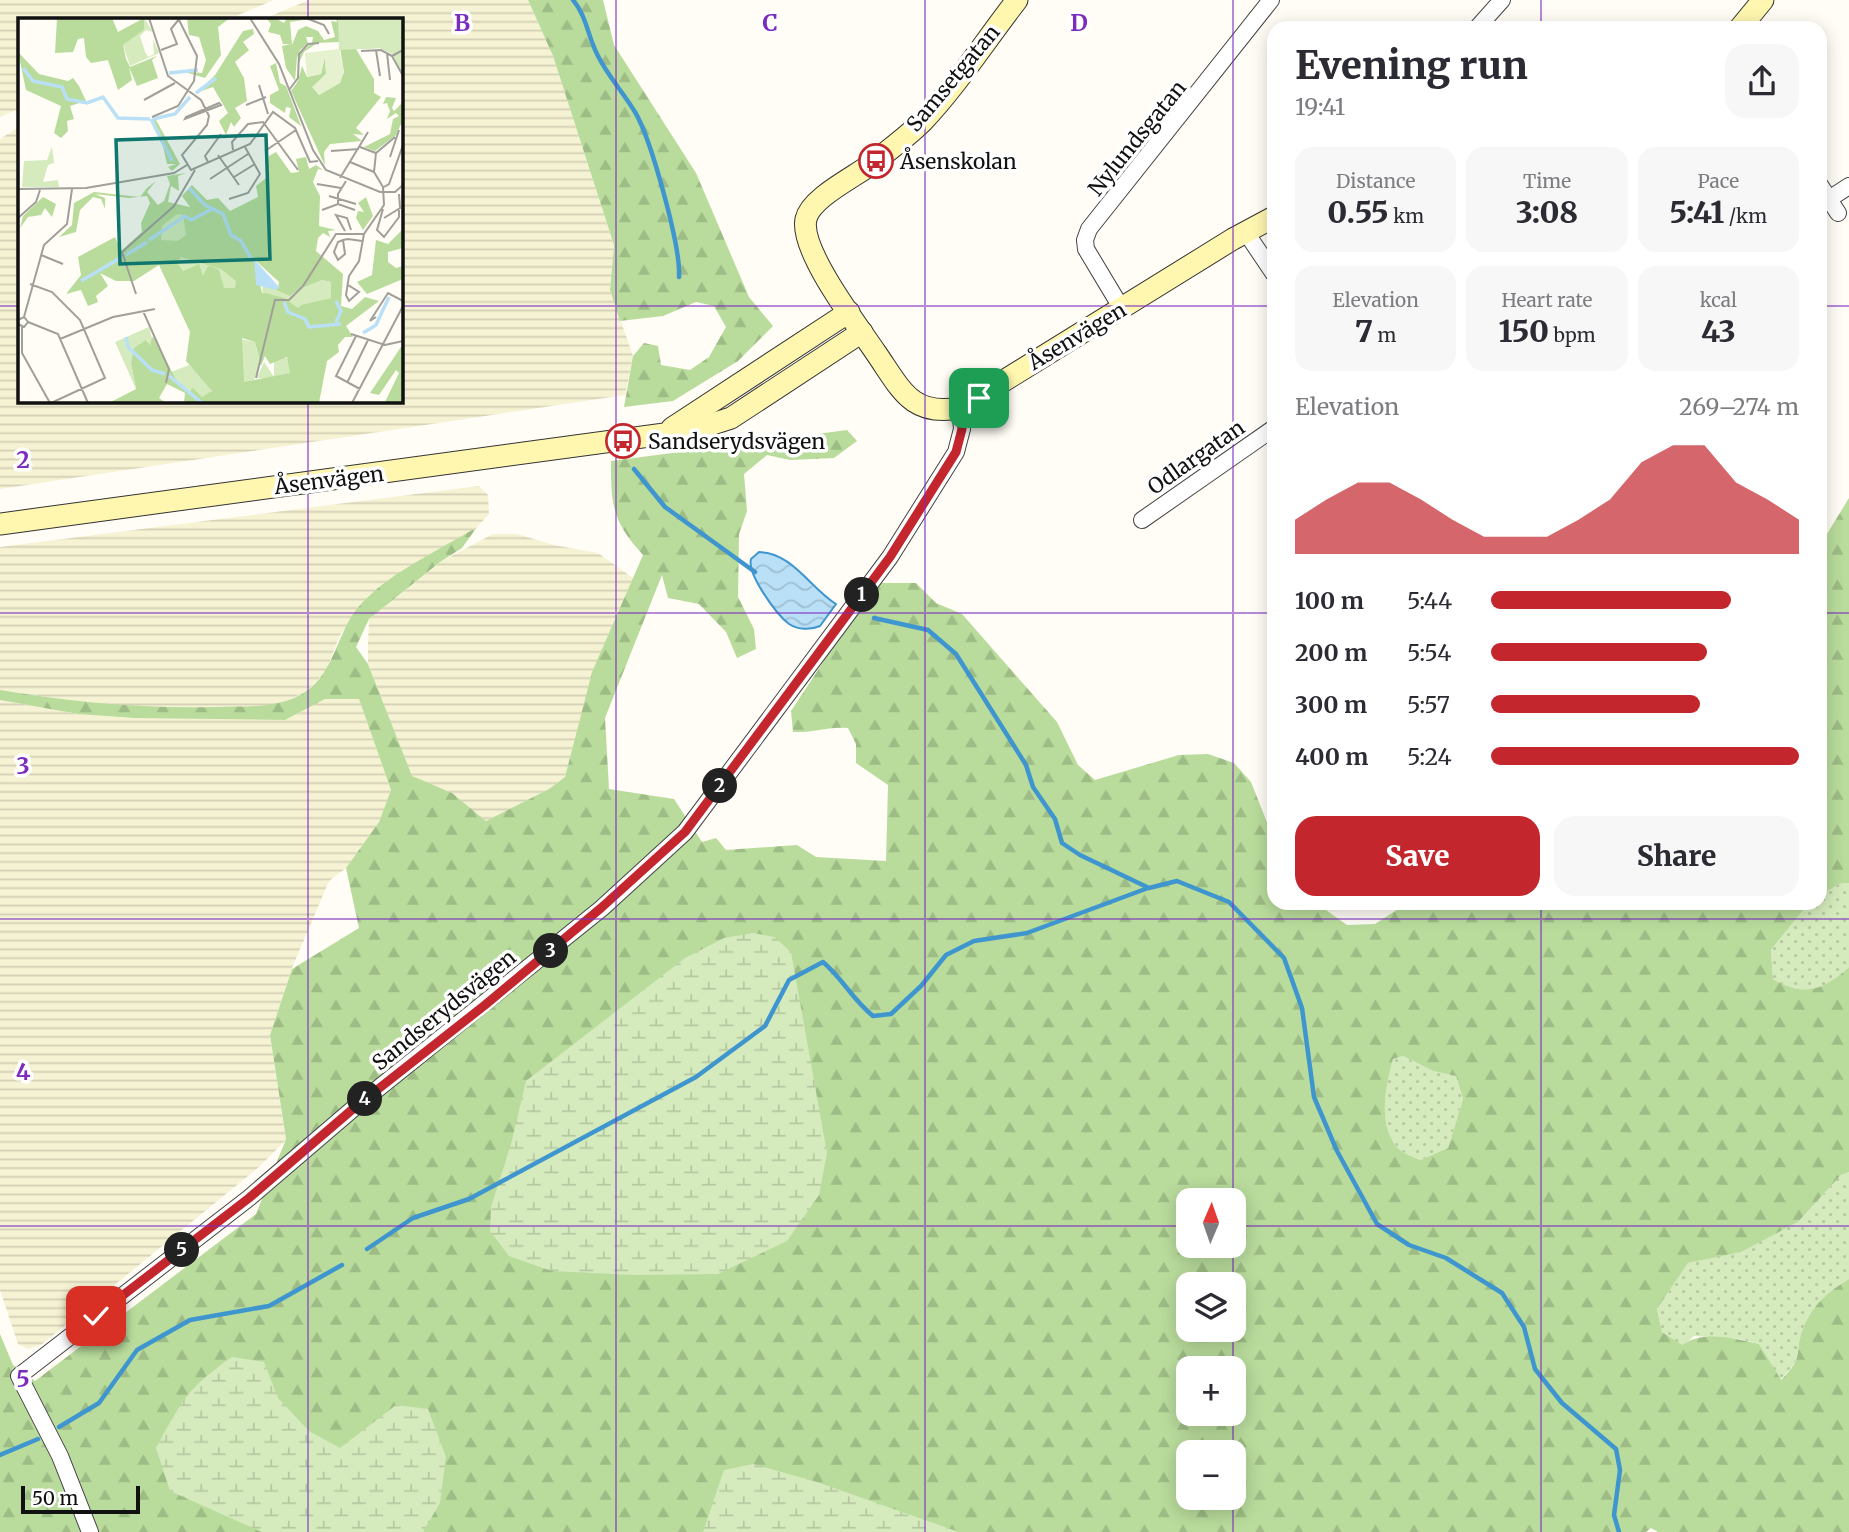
<!DOCTYPE html>
<html lang="en">
<head>
<meta charset="utf-8">
<style>
	:root { --surface:#fff; --page:#f7f7f7; --text:#2b2b33; --muted:#7c7c81; --accent:#c4262e }
	body { margin:0; font-family:Merriweather,serif; background:var(--page); color:var(--text); height:100vh; display:flex; flex-direction:column; font-size:26px; white-space:nowrap }
	* { box-sizing:border-box; margin:0 }
	p { font-size:23px; color:var(--muted) }
	.icon { flex:none; width:38px; height:38px; fill:none; stroke:currentColor; stroke-width:2; stroke-linecap:round; stroke-linejoin:round }
	.map { position:relative; flex:1; overflow:hidden }
	.sheet { position:absolute; left:1267px; top:21px; width:560px; height:889px; display:flex; flex-direction:column; background:var(--surface); border-radius:21px; box-shadow:0 4px 18px #0003 }
	.sheet>* { flex:none }
	.needle { width:46px; rotate:2deg }
	.fabs { position:absolute; left:1176px; top:1188px; display:grid; gap:14px }
	.fabs a { display:grid; place-items:center; width:70px; height:70px; border-radius:14px; background:var(--surface); box-shadow:0 4px 18px #0003; font-size:35px }
	.scale { position:absolute; left:21px; bottom:18px; width:119px; box-sizing:border-box; padding-left:7px; border:4px solid #111; border-top:0; font-size:19px; line-height:24px; white-space:nowrap; color:#111; -webkit-text-stroke:5px #fff; paint-order:stroke }
	.pin { position:absolute; display:grid; place-items:center; width:60px; height:60px; color:#fff; margin:-30px; border-radius:14px; box-shadow:0 4px 10px #0006 }
	.km { position:absolute; width:35px; height:35px; margin:-18px; border-radius:50%; background:#222; color:#fff; font-size:19px; line-height:35px; text-align:center }
	.round { display:grid; place-items:center; flex:none; width:74px; height:74px; border-radius:21px; background:var(--page) }
	.headline { display:flex; align-items:center; justify-content:space-between; height:119px; padding:0 28px }
	h1 { font-size:38px; font-weight:800; line-height:52px }
	.stats { display:grid; grid-template-columns:repeat(3,1fr); gap:10px; height:119px; padding:7px 28px }
	.stats div { display:grid; align-content:center; border-radius:18px; background:var(--page); text-align:center }
	.stats b { font-size:30px; font-weight:800 }
	.stats small { font-size:19px; font-weight:400 }
	.stats p { font-size:19px }
	.chart { height:196px; padding:14px 28px }
	.chart p { display:flex; justify-content:space-between }
	.chart svg { width:100%; height:126px; margin-top:7px; fill:var(--accent); opacity:.7 }
	.cta { display:flex; gap:14px; margin-top:auto; padding:14px 28px }
	.cta a { flex:1; height:80px; border-radius:21px; background:var(--accent); color:#fff; font-size:28px; font-weight:800; line-height:80px; text-align:center }
	.cta a+a { background:var(--page); color:var(--text) }
	ul { padding:0 28px; list-style:none; font-size:23px }
	li { display:grid; grid-template-columns:112px 84px 1fr; align-items:center; height:52px }
	li i { height:18px; border-radius:9px; background:var(--accent) }
	.map>svg:first-child { display:block }
</style>
</head>
<body>
<div class="map">
<svg width="1849" height="1532" viewBox="0 0 1849 1532">
	<defs>
		<pattern id="farmland-rules" width="6" height="5" patternUnits="userSpaceOnUse" patternTransform="scale(1.75)"><rect width="6" height="5" fill="#f6f3d4"/><path d="M0 2.5h6" fill="none" stroke="#d2cfb5"/></pattern>
		<pattern id="grass-dots" width="8" height="8" patternUnits="userSpaceOnUse" patternTransform="scale(1.75)"><rect width="8" height="8" fill="#d5ebbd"/><path d="M2 2h.1M6 6h.1" fill="none" stroke="#b6c8a1" stroke-width="1.8" stroke-linecap="round"/></pattern>
		<pattern id="forest-firs" width="22" height="20" patternUnits="userSpaceOnUse" patternTransform="scale(1.75)"><rect width="22" height="20" fill="#b9dc9c"/><path d="M5 1l3.5 6h-7zM16 11l3.5 6h-7z" fill="#9ebc85"/></pattern>
		<pattern id="wetland-marsh" width="20" height="14" patternUnits="userSpaceOnUse" patternTransform="scale(1.75)"><rect width="20" height="14" fill="#d5ebbd"/><path d="M1 5h8M5 5V1M11 12h8M15 12V8" fill="none" stroke="#b6c8a1"/></pattern>
		<pattern id="water-waves" width="16" height="10" patternUnits="userSpaceOnUse" patternTransform="scale(1.75)"><rect width="16" height="10" fill="#b9e0f7"/><path d="M0 5q4-4 8 0t8 0" fill="none" stroke="#9ebfd3"/></pattern>
	</defs>
	<rect width="100%" height="100%" fill="#fffdf5"/>
	<g fill="url(#farmland-rules)">
		<path d="M0 0H274L229 19H19V109L0 117Z"/>
		<path d="M309 0H528L553 56 614 245 610 290 633 356 625 395 0 489V139L19 127V401H401V19H263Z"/>
		<path d="M479 486 488 495 489 514 477 527 392 579 366 600 340 635 326 671 307 691 276 706 171 709 91 704 0 690V547Z"/>
		<path d="M493 534H517L554 545 598 553 633 578 592 673 565 777 549 789 486 821 452 793 412 777 368 664V644L369 619 440 562Z"/>
		<path d="M325 699H359L391 790 379 822 346 868 329 881 292 968 270 1035 286 1140 259 1167 41 1345 28 1349 18 1344 0 1290V700L78 714 285 720Z"/>
	</g>
	<g fill="url(#grass-dots)">
		<path d="M1849 883V967C1822 992 1805 997 1773 979L1771 950 1809 903H1820V896L1839 884Z"/>
		<path d="M1403 1056 1433 1071 1456 1076 1463 1099 1448 1148 1420 1160C1414 1157 1405 1154 1400 1150 1376 1126 1386 1086 1393 1059Z"/>
		<path d="M1849 1172V1279C1829 1291 1813 1304 1804 1326 1792 1354 1807 1354 1780 1380L1759 1344 1740 1339 1694 1336 1682 1346 1662 1332 1657 1309 1688 1263 1741 1251 1798 1222 1841 1175Z"/>
	</g>
	<g fill="url(#forest-firs)" fill-rule="evenodd">
		<path d="M528 0H603L614 45 696 173 749 297 773 326 738 361 673 401 624 407 633 356 644 343 658 346 661 365 690 370 709 357 726 327 714 306 696 302 663 316 620 321 610 290 614 245 553 56Z"/>
		<path d="M847 430 857 441 834 458 790 460 767 455 744 474 747 511 739 534 738 597 754 629 756 649 737 658 726 632 699 604 668 598 662 575 605 718 609 789 674 799 702 842 716 838 726 850 797 845 816 857 886 861 888 785 856 763V744L848 728C827 726 814 733 793 732L791 711 822 664 848 615 880 583H916L936 603 962 614 1057 722 1078 765 1095 780 1179 755 1208 754 1234 763 1251 782 1274 840V903H1316L1347 925 1375 924 1406 904 1809 903 1771 950 1773 979C1805 997 1822 991 1849 967V1172L1841 1175 1798 1222 1741 1252 1688 1263 1657 1309 1662 1332 1682 1345C1702 1330 1735 1338 1759 1344L1781 1380C1807 1354 1792 1354 1804 1326 1813 1304 1829 1291 1849 1279V1532H1658L1651 1528 1646 1532H0V1334L13 1365 35 1381 256 1214 286 1139 270 1035 292 969 359 928 346 868 379 822 391 790 359 699H325L285 720 135 718 78 714 0 700V690C73 702 143 709 217 707 249 706 278 709 305 692 336 672 337 628 362 603 392 571 440 550 477 527L462 548 440 562 369 619 356 647 368 664 412 776 452 793 486 821 549 789 565 777 592 672 643 555C612 521 611 505 611 461ZM1403 1056 1433 1071 1456 1076 1463 1099 1448 1148 1420 1160C1414 1157 1405 1154 1400 1150 1376 1127 1386 1086 1393 1059ZM1188 1200H1234V1246H1188ZM1188 1284H1234V1330H1188ZM1188 1368H1234V1414H1188ZM1188 1452H1234V1498H1188Z"/>
		<path d="M1849 498V883L1839 884 1820 896V539L1827 534Z"/>
	</g>
	<g fill="url(#wetland-marsh)">
		<path d="M753 933 774 937 791 952 827 1153 819 1195 787 1241 718 1274 634 1275 551 1271 509 1256 490 1231 491 1207 511 1144 526 1081 685 958 724 938Z"/>
		<path d="M232 1357 264 1362 278 1398 309 1431 340 1448 396 1405 428 1409 446 1457 440 1503 423 1532H262L170 1491 156 1448C182 1401 187 1388 232 1357Z"/>
		<path d="M753 1464 817 1482 959 1532H703L724 1470Z"/>
	</g>
	<path fill="url(#water-waves)" stroke="#3f96cf" stroke-width="2" d="M759 552C793 553 810 588 836 604L820 626C811 630 798 630 789 624 776 614 747 574 751 559Z"/>
	<g fill="none" stroke-linecap="round" stroke-linejoin="round">
		<g stroke="#3f96cf" stroke-width="4.5">
			<path d="M573 0C586 15 588 36 597 54 607 75 623 92 635 112 651 139 681 247 679 277"/>
			<path d="M634 469 665 507 755 572"/>
			<path d="M874 618 928 630 956 654 1026 765 1033 787 1055 819 1062 843 1080 855 1149 888 1177 881 1229 902 1284 958 1302 1008 1314 1097 1337 1151 1377 1224 1409 1245 1446 1258 1502 1293 1524 1327 1535 1369 1562 1403 1616 1449 1620 1470 1614 1515 1619 1532"/>
			<path d="M367 1249 413 1218 469 1199 696 1077 765 1026 789 980 823 962C843 979 852 999 873 1016L891 1014 921 986 946 955 974 941 1027 933 1148 888"/>
			<path d="M59 1427 99 1403 137 1350 190 1320 269 1306 342 1265"/>
			<path d="M0 1455 38 1439"/>
		</g>
		<g stroke="#444" stroke-width="18">
			<g id="street">
				<path d="M1477 28 1502 0"/>
				<path d="M1820 185 1838 213"/>
				<path d="M1829 199 1849 186"/>
				<path d="M1245 231 1274 274"/>
				<path d="M1122 309 1086 249 1085 240 1089 229 1271 0"/>
				<path d="M1142 520 1274 428"/>
				<path d="M90 1532 60 1456 19 1376 249 1198 354 1108 602 908 685 832 890 557 956 452 962 429 960 408"/>
			</g>
		</g>
		<g stroke="#333" stroke-width="23">
			<g id="secondary">
				<path d="M1017 0C986 40 957 85 923 121 908 136 890 149 874 162 857 176 811 197 806 219 799 250 858 326 876 353 901 389 911 417 960 408L1233 239 1274 217"/>
				<path d="M1740 28 1763 0"/>
				<path d="M672 428 849 312"/>
				<path d="M0 524 694 430 731 418 862 332"/>
			</g>
		</g>
		<use href="#street" stroke="#fff" stroke-width="16"/>
		<use href="#secondary" stroke="#fff6b0" stroke-width="21"/>
	</g>
	<g fill="none" stroke-linecap="round" stroke-linejoin="round">
		<g stroke="#fff" stroke-width="14">
			<path id="route" d="M96 1316 249 1198 354 1108 485 1005 601 908 685 832 890 557 956 452 962 429 960 408 979 398"/>
		</g>
		<use href="#route" stroke="#c4262e" stroke-width="9"/>
	</g>
	<path fill="none" stroke="#7b2cbf" stroke-width="2" stroke-opacity="0.55" d="M308 0V19M616 0V1532M925 0V1532M1233 0V1200M1541 0V28M0 306H19M401 306H1274M1820 306H1849M308 401V1532M0 613H1274M1820 613H1849M1541 903V1532M0 919H1849M0 1226H1188M1234 1226H1849M1233 1246V1284M1233 1330V1368M1233 1414V1452M1233 1498V1532"/>
	<defs>
		<g id="bus-ring" transform="scale(1.75)"><circle r="9.5" fill="#fff" stroke="#c4262e" stroke-width="1.5"/><path d="M-5-6H5V4H4V6H2V4H-2V6H-4V4H-5ZM-3.5-4V0h7V-4ZM-3.5 1.2v1.5H-2V1.2ZM2 1.2v1.5H3.5V1.2Z" fill="#c4262e"/></g>
	</defs>
	<g fill-rule="evenodd">
		<use href="#bus-ring" x="876" y="161"/>
		<use href="#bus-ring" x="623" y="441"/>
	</g>
	<g text-anchor="middle" dominant-baseline="central" stroke-width="7" stroke-linejoin="round" paint-order="stroke">
		<g font-size="21" fill="#111" stroke="#fff">
			<text transform="translate(953 78) rotate(-50)">Samsetgatan</text>
			<text transform="translate(1137 138) rotate(-51)">Nylundsgatan</text>
			<text transform="translate(1077 336) rotate(-31)">Åsenvägen</text>
			<text transform="translate(1196 457) rotate(-35)">Odlargatan</text>
			<text transform="translate(329 480) rotate(-7)">Åsenvägen</text>
			<text transform="translate(444 1010) rotate(-39)">Sandserydsvägen</text>
		</g>
		<g font-size="21" fill="#111" stroke="#fff" text-anchor="start">
			<text x="900" y="161">Åsenskolan</text>
			<text x="648" y="441">Sandserydsvägen</text>
		</g>
	</g>
	<g transform="translate(18 18)">
		<rect width="385" height="385" fill="#fffdf5"/>
		<path d="M126 0 135 14 128 12 122 18 127 34 130 39 136 36 135 21 141 35 112 48 105 27 126 12ZM34 129 36 145 30 147 25 164 40 162 41 169H4L6 143 29 142ZM304 262 313 264V280L282 287 280 272ZM131 309 135 324 130 328V322L117 330 113 345 118 371 97 324ZM223 321 237 324 242 346 236 362 228 365 223 361ZM264 339 271 341 272 355 256 361 239 360 246 344 256 359V341ZM171 347 193 368V375L184 379 161 367 153 354Z" fill="#d5ebbd"/>
		<path d="M39 0H94L100 14 126 0V12L105 27 108 41 112 49 139 38 134 42 140 60 119 68 111 49 114 62 100 72 90 42 73 45 68 39 66 20 60 21 55 34 37 35ZM169 0H212L200 9 203 37 187 60 163 53 184 55 188 42 181 19 171 17ZM257 0 266 5 269 0 285 2 272 4 274 27 280 12 288 8 300 13 306 22 317 19 313 3 319 4 318 0H385V57L375 36 362 30 338 31 356 61V75L363 79 338 110 346 117 335 116 344 123 312 126 306 134 307 148 273 73 280 63 284 48 289 59 303 56 307 38 308 56 295 69 301 77 321 65 326 54 321 24 299 25 286 34 280 47 282 35 294 25 295 19H288L290 25 282 32 279 39 277 63 268 50 264 28 273 26H265L262 17 250 14 253 6 249 1ZM235 11 236 16 225 24 231 32 217 44 226 60 229 83 217 90 223 100 216 109 213 104 208 117 201 103 210 95 195 69 180 74 197 57 225 13ZM0 34 21 56 50 63 55 60 61 68 68 83 52 88 56 101 49 103 50 113 43 120 36 115 43 88 8 72ZM258 45 262 65 268 68 283 108 271 99 273 90 268 89 267 95 252 85V77L261 72 252 48ZM368 79 378 80 374 90 376 93 385 84V110L383 106 378 117 357 133 346 129 372 116 375 101 381 98 378 95 369 101 372 93 369 85 365 86ZM137 100 162 146 154 153 150 149 158 146H149L142 115 135 104ZM258 134 273 155 281 154 278 141 288 139 291 151 298 147 305 152 300 151 295 164 302 178 301 208 318 212 310 213 312 219 305 215 300 220 298 233 325 256 323 288 334 291 347 279 361 283 328 308 335 319H327L320 327 321 334 309 343 301 385H166L167 375 149 366 141 380 148 385H91L118 371 113 345 116 330 128 322 132 327 135 318 161 367 171 374 175 370 184 379 194 373 168 343 172 314 141 247 116 263H98L82 255 90 268 78 278 80 284 70 288 63 272 48 276 63 257 60 239 97 219 103 233 124 214 123 205 132 185 129 178 111 180 77 176 87 180V191L83 181 75 179 62 192 58 214 41 219 54 207 56 185 76 174 122 179 129 170 138 163 129 174 140 187 146 183 152 166 149 158 168 155 160 158 161 173 153 168 150 184 172 189 164 178 174 167 189 182 200 180 212 193 240 179 238 168 248 160 251 138ZM236 241 261 264 260 270 244 275ZM304 262 313 264V280L282 287 280 272ZM224 320 237 324 243 348 247 338 252 346 269 339 272 355 226 364ZM25 179 38 186 34 199 27 190 23 197 10 199 2 210 5 198ZM348 179 355 198 345 212 338 200 340 193 346 194 340 185ZM385 211V230L370 234V244L378 250 385 248V261L349 276 339 264 354 257 358 222 370 226ZM385 326V385H356L367 384 381 355 378 352 361 377 352 375Z" fill="#b9dc9c" fill-rule="evenodd"/>
		<path d="M159 196 165 197 168 217 160 223 143 222 144 208ZM163 239 203 251 218 263 217 270H206L201 252 195 249 190 248 185 258 181 246 165 253 159 245Z" fill="#d5ebbd"/>
		<path d="M320 0H385V57L375 36 363 30 321 32ZM245 266 272 278 285 267 294 278 280 290 266 280 244 274Z" fill="#d5ebbd"/>
		<path d="M321 31 326 54 322 65 301 77 294 69 308 56 307 39 303 56 289 59 287 35Z" fill="#e6f2cf"/>
		<path d="M236 241 261 269 258 272 238 267Z" fill="#b9e0f7"/>
		<path fill="none" stroke="#b9e0f7" stroke-width="3.5" d="M5 50 15 63 44 69 49 81 69 85 85 79 100 100 132 101M151 55 180 52M178 75 198 60M133 101 154 143M135 101 157 96 172 79M171 170 187 187 205 196 213 217 223 223 234 242M131 222 167 198 173 202 194 191M108 237 129 224M63 263 104 239M266 284 270 294 287 301 291 309 323 306M318 304 323 293 318 283M345 315 358 307 371 279M108 319 110 329 134 352 147 356M150 357 184 385"/>
		<path fill="none" stroke="#a09f9a" stroke-width="2" d="M131 0 150 58 183 82 191 98 189 107 164 137 173 152 232 126 255 94 277 110 292 144 300 143M232 0 261 46 295 132 308 152 362 174H377L385 167M288 0 306 7 311 16M143 32 159 26 153 11 162 0M358 32 362 58M343 33 363 32 374 38 385 32M369 35 372 62M374 38 385 58M241 67 250 96M271 72 280 60 281 36 290 26 301 25M126 82 157 65M201 85 203 87 167 101 168 99ZM0 86V202M228 87 248 79M134 99 160 88 176 63 179 38 161 2M342 129 358 135 377 119M215 132 214 124 230 106 245 104 280 152M247 133 278 112M313 133 341 131M200 137 221 167M372 139 381 112M190 144 187 138 203 116M332 144 356 154M216 159 237 146M322 160 350 114M192 161 230 136M299 166 323 170M366 169 371 166 385 127M0 171 68 170 156 155 169 147M311 178 338 186M211 181 230 175 242 156 227 129M320 186V176L328 163M365 191 359 212 366 219 381 199V192M304 192 320 186 337 192M0 200 18 184 22 172M366 200 382 190 381 176M327 213 318 197 329 200 333 212M325 222 327 236 320 242 316 234 320 224 325 222 330 221 344 223M23 237 45 246M12 266 34 274 62 302 87 360 33 385M330 267 341 274 331 283 328 277 331 258 341 243 346 216 366 187 365 169 356 154 358 135M118 276 104 234 156 188 177 152M125 293 151 351 148 365M6 299 26 227 49 206 54 171M358 299 352 303 370 275 385 283M0 302 6 299 10 304 6 309 0 306M10 304 40 316 70 385M4 309V335L32 385M333 316 367 327 385 323M338 318 318 358 342 371M42 321 95 299 137 291M238 360 257 282H271L285 268 318 216H346M329 365 350 322M334 385 385 288"/>
		<path fill="#0f766e" fill-opacity="0.15" stroke="#0f766e" stroke-width="3.5" d="M248 117 252 241 102 246 98 122Z"/>
		<rect width="385" height="385" fill="none" stroke="#111" stroke-width="3.5"/>
	</g>
	<g font-size="23" text-anchor="middle" font-weight="bold" fill="#7b2cbf" stroke="#fff" stroke-width="7" stroke-linejoin="round" paint-order="stroke">
		<text x="462" y="31">B</text>
		<text x="770" y="31">C</text>
		<text x="1079" y="31">D</text>
		<text x="23" y="468">2</text>
		<text x="23" y="774">3</text>
		<text x="23" y="1080">4</text>
		<text x="23" y="1387">5</text>
	</g>
</svg>
<div class="fabs">
<a><svg class="needle" viewBox="-14 -14 28 28"><path d="M0-13l5 13h-10z" fill="#e53935"/><path d="M0 13l5-13h-10z" fill="#7c7c81"/></svg></a>
<a><svg class="icon" aria-label="layers" viewBox="0 0 24 24"><path d="M12 4l9 5-9 5-9-5zM3 14l9 5 9-5"/></svg></a>
<a>+</a>
<a>−</a>
</div>
<div class="scale">50 m</div>
<div class="pin" style="left:979px;top:398px;background:#1e9e55"><svg class="icon" aria-label="arrive" viewBox="0 0 24 24"><path d="M6 21V4h12l-3 4 3 4H6"/></svg></div>
<div class="pin" style="left:96px;top:1316px;background:#d93025"><svg class="icon" aria-label="check" viewBox="0 0 24 24"><path d="M5 12l5 5 9-10"/></svg></div>
<b class="km" style="left:862px;top:595px">1</b>
<b class="km" style="left:720px;top:786px">2</b>
<b class="km" style="left:551px;top:951px">3</b>
<b class="km" style="left:365px;top:1099px">4</b>
<b class="km" style="left:182px;top:1250px">5</b>
<section class="sheet">
<div class="headline"><div><h1>Evening run</h1><p>19:41</p></div><a class="round"><svg class="icon" aria-label="share" viewBox="0 0 24 24"><path d="M12 15V3M7 8l5-5 5 5M5 13v7h14v-7"/></svg></a></div>
<div class="stats">
<div><p>Distance</p><b>0.55<small> km</small></b></div>
<div><p>Time</p><b>3:08</b></div>
<div><p>Pace</p><b>5:41<small> /km</small></b></div>
</div>
<div class="stats">
<div><p>Elevation</p><b>7<small> m</small></b></div>
<div><p>Heart rate</p><b>150<small> bpm</small></b></div>
<div><p>kcal</p><b>43</b></div>
</div>
<div class="chart"><p><span>Elevation</span>269–274 m</p>
<svg viewBox="0 0 160 44" preserveAspectRatio="none"><path d="M0 44V32L10 25L20 19L30 19L40 25L50 32L60 38L70 38L80 38L90 32L100 25L110 12L120 6L130 6L140 19L150 25L160 32V44z"/></svg>
</div>
<ul>
<li><b>100 m</b>5:44<i style="width:78%"></i></li>
<li><b>200 m</b>5:54<i style="width:70%"></i></li>
<li><b>300 m</b>5:57<i style="width:68%"></i></li>
<li><b>400 m</b>5:24<i style="width:100%"></i></li>
</ul>
<div class="cta"><a>Save</a><a>Share</a></div>
</section>
</div>
</body>
</html>
